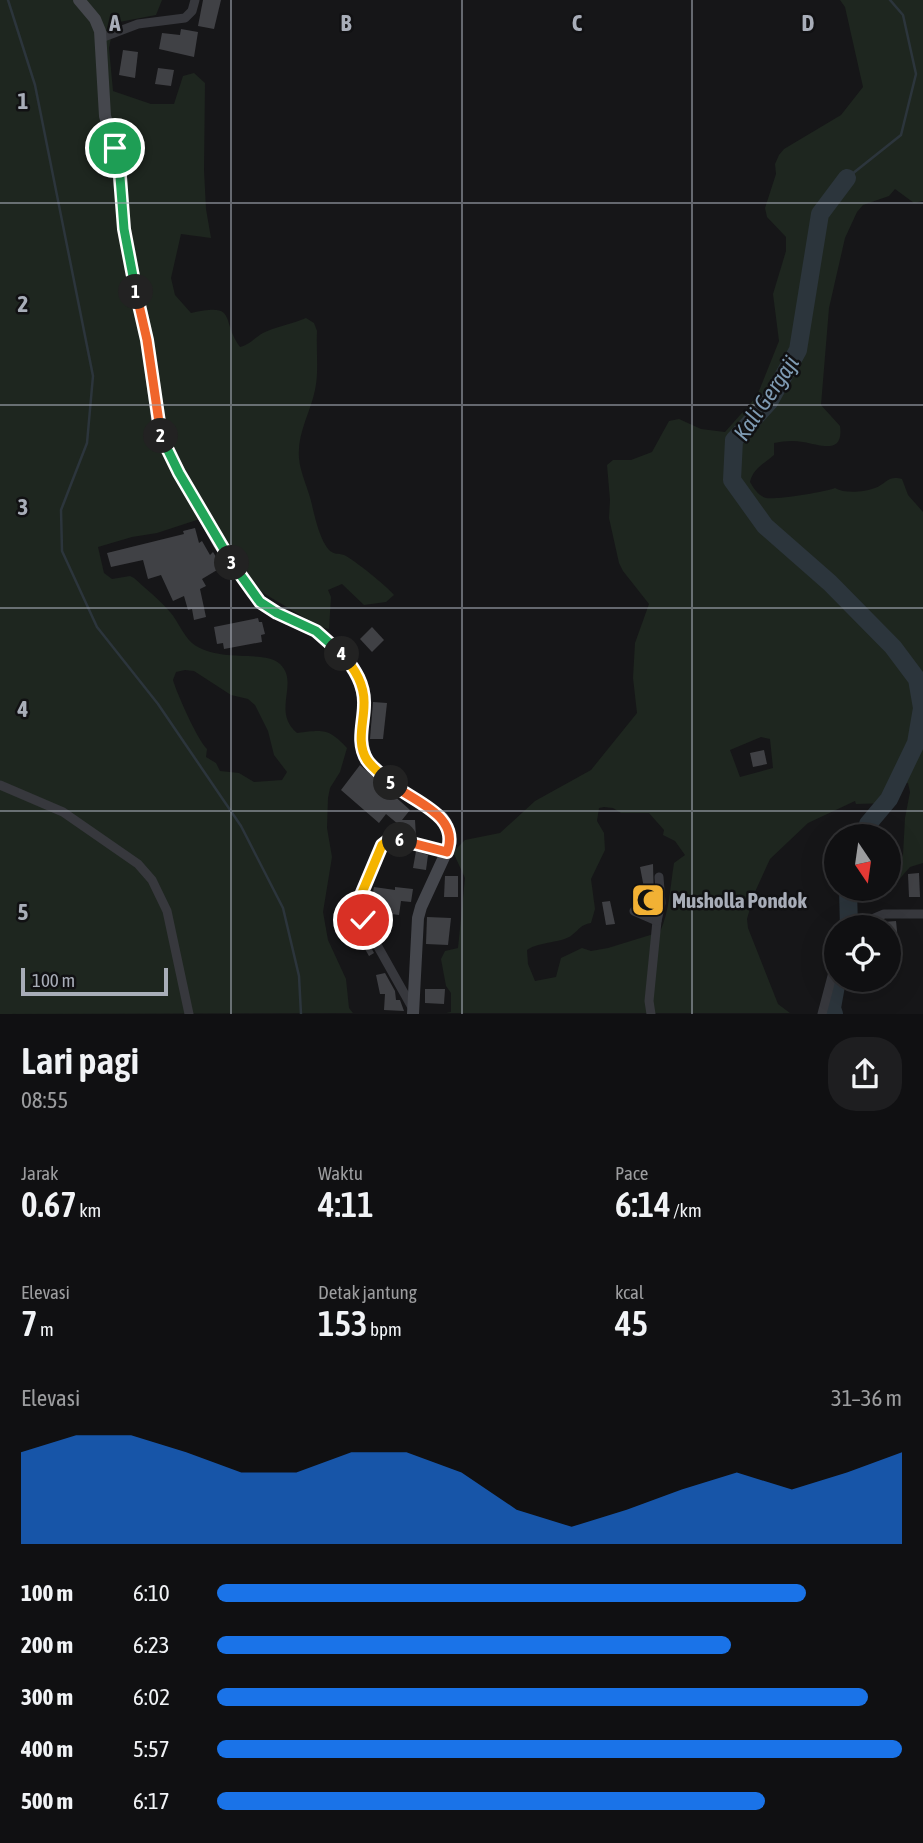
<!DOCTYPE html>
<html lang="id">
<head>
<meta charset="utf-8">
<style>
	:root { --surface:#101012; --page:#1e1e20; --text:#f1f3f6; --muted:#9c9d9f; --line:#303032; --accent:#1a73e8 }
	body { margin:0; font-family:"Asap Condensed",sans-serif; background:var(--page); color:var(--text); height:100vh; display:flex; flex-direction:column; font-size:26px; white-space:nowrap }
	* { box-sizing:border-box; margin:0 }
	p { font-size:23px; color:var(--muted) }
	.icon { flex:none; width:38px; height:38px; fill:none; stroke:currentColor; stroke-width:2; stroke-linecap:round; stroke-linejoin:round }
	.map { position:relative; height:1014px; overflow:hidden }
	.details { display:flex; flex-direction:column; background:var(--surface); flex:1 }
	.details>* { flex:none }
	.needle { width:46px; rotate:167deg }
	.buttons { position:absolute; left:824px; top:824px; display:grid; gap:14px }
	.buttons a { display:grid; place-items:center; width:77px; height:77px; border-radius:50%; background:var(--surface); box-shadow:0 7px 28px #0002,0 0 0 2px var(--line); font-size:35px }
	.scale { position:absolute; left:21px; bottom:18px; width:147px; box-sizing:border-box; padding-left:7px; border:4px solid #a8adb8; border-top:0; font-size:19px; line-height:24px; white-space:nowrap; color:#a8adb8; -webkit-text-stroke:5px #111113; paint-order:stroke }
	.pin { position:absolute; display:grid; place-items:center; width:60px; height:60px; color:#fff; margin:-30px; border:4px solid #fff; border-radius:50%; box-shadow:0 2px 7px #0007 }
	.km { position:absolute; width:35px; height:35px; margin:-18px; border-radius:50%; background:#222; color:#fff; font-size:19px; line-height:35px; text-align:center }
	.round { display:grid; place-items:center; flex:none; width:74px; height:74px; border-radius:28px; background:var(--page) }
	.head { display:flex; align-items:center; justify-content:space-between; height:119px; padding:0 21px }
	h1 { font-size:38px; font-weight:600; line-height:52px }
	.metrics { display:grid; grid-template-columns:repeat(3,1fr); gap:10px; height:119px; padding:7px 21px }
	.metrics div { display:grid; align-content:center }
	.metrics b { font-size:35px; font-weight:600 }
	.metrics small { font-size:19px; font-weight:400 }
	.metrics p { font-size:19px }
	.chart { height:196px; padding:14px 21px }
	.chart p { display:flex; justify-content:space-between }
	.chart svg { width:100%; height:126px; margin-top:7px; fill:var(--accent); opacity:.7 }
	ul { padding:0 21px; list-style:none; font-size:23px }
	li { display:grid; grid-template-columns:112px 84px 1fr; align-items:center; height:52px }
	li i { height:18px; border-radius:9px; background:var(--accent) }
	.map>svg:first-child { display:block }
</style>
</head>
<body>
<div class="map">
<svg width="923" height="1014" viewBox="0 0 923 1014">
	<rect width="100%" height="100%" fill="#161618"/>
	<g fill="#1e261f" fill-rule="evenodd">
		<path d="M0 0H162L156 15 114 23 109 48 113 91 151 104H174L183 76 194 73 205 83 204 170 206 209 211 238 181 234 171 278 175 295 191 313C239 302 220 320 240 347 251 344 254 338 263 333 274 327 293 324 306 318L314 323 317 331C316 350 319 372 315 390 310 414 297 433 299 458 300 473 309 490 312 505 315 518 320 540 329 550 334 555 338 553 344 555 353 559 388 587 394 595L386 602 364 605 342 584 328 590 331 597 329 629 320 627 260 591 234 560 209 516 157 533 132 537 98 547 104 573 112 579 130 576 134 578C146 589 159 599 170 612 178 621 183 635 192 643 218 664 265 649 280 664 300 683 271 711 297 733 324 730 328 728 347 748L340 772 330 788 328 798 327 828 332 857 323 912 328 940 346 979 349 1008 353 1013 0 1014ZM185 670 194 671 231 695 248 699 255 705 268 731 274 755 287 772 282 780 254 782 239 773 220 771 216 763 206 757 207 749C198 741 177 694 173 680L176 672Z"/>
		<path d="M840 0H923V201L914 203 895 189 889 196 863 205 857 212 845 238 829 308 821 405 840 426C844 455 821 445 803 442 793 440 784 441 774 443V455C764 464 753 468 750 482 754 489 759 496 766 498 775 500 826 492 835 488 845 494 864 492 875 488 886 484 888 475 902 479L908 495 923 512V863L910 867 896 883 892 880 894 871 903 855 905 818 910 792 908 783H902L898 793 890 803 856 804 855 801 808 823 770 859 754 894 747 919 748 928 778 1004 790 1013H446L451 1012V993L446 986 441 959 445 951 458 948 465 878 453 852 465 840 500 833 535 801 591 770 637 713 633 678 635 643 649 604 623 571 619 563 609 518 610 500 607 465 613 460H631L652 452 669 421 679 419 701 429 725 432 757 396 779 341 773 294 786 251V237L767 217 765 208 776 174 775 164 779 155 784 149 841 115 863 87 845 7ZM761 737 770 739 773 768 740 777 730 750ZM604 807 613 808 621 813H649L664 830 663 835 675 841 685 855 674 863C670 887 670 909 660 932L608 948 591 951 582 948 561 958 556 977 535 981 528 964 527 950C540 941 563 943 572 935 580 929 580 925 591 923L595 909 591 879 605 850 604 833 597 821 599 808Z"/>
	</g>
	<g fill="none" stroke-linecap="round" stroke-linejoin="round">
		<g stroke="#2c353c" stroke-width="2.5">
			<path d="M8 0 35 85 93 376 87 443 61 510 62 551 97 627 158 704 241 826 283 908 299 976 301 1014"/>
			<path d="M847 178 901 135 916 74 903 15 890 0"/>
		</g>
		<g stroke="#2c353c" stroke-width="18">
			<path d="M847 178 820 214 798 350 769 402 734 440 732 480 765 526 830 583 893 647 917 679 922 708 916 743 889 799 868 824 866 836"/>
			<path d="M848 889 849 928"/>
			<path d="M834 1014 832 1008 837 980"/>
		</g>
	</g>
	<g fill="#404145">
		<path d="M203 0H221L214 29 198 26Z"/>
		<path d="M181 29 198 32 194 57 159 49 162 33 180 35Z"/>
		<path d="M123 50 138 52 135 78 119 75Z"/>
		<path d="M158 68 174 70 171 86 155 84Z"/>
		<path d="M195 528 199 543 202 541 210 555 213 552 222 567 202 579 206 586 200 589 206 617 194 620 192 609 188 610 184 596 173 601 161 575 148 579 143 560 111 567 107 553 184 534 183 531Z"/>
		<path d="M258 618 259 622H262L265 634 261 635 262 642 224 649 223 643 217 644 214 627Z"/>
		<path d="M372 627 384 640 372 652 360 639Z"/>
		<path d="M373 702 387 703 383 739H370Z"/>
		<path d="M764 750 767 764 753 767 750 753Z"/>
		<path d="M360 765 410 810 402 820H415L416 837 404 834V829L386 814 379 823 341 790Z"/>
		<path d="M416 851 428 855 426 870 413 868Z"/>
		<path d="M653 864 654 902 653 908 647 909 640 906 639 893H645L640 867Z"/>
		<path d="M919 873 920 897H909L908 874Z"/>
		<path d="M445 876H458V897H444Z"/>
		<path d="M374 887 395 890V887L413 889 411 902 401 901 399 915 369 911Z"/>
		<path d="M610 901 615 924 606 925 602 902Z"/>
		<path d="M354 915 374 953 369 956 358 937 354 939 343 921Z"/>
		<path d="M427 917 451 918 448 945 426 944Z"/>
		<path d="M896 921 898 940 889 941V928H884L883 922Z"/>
		<path d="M385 973 395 991 396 1000H400L404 1011 384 1010 385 994H380L376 975Z"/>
		<path d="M425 989H445L444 1004 425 1003Z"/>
	</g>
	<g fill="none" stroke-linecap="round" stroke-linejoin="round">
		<g stroke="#37383d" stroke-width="9">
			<path d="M101 38 138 24 185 18 192 11 195 0"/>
			<path d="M0 785 63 812 138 864 152 880 167 911 189 1014"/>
			<path d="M634 911 657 921 649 1001 651 1014"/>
			<path d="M657 921 661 903 659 877"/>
			<path d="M838 928 843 925 863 923 884 914H923"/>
			<path d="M413 1009 363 920 359 905 361 895 385 840 391 838 447 852"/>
			<path d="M822 1014 836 961 834 948 836 930"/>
		</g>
		<path stroke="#45474d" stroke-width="12" d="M79 0 95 19 100 31 105 116 119 164 124 229 147 340 157 419 162 440 219 544 252 593 269 609 316 631 336 648 354 668 359 678 364 702 361 738 367 761 399 790 442 817 446 823 451 842 421 907 418 918 413 1014"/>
	</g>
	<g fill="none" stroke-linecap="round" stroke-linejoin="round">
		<g stroke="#fff" stroke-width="14">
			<path id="split-1" d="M115 148 119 164 124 229 136 292"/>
		</g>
		<g stroke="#fff" stroke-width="14">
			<path id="split-2" d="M136 292 147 340 161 436"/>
		</g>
		<g stroke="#fff" stroke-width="14">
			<path id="split-3" d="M161 436 179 473 232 563"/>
		</g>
		<g stroke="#fff" stroke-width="14">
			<path id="split-4" d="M232 563 260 602 277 613 316 631 342 654"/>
		</g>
		<g stroke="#fff" stroke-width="14">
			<path id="split-5" d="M342 654C355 669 365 685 364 705 364 722 356 743 367 760 373 769 384 776 391 783"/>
		</g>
		<g stroke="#fff" stroke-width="14">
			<path id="split-6" d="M391 783C413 802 461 815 447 852L400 840"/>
		</g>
		<g stroke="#fff" stroke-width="14">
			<path id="split-7" d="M363 920 359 905 361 895 382 845 391 838 400 840"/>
		</g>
		<use href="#split-1" stroke="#22a559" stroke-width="9"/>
		<use href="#split-2" stroke="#f0652b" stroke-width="9"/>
		<use href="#split-3" stroke="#22a559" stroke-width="9"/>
		<use href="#split-4" stroke="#22a559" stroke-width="9"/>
		<use href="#split-5" stroke="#f5b400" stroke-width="9"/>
		<use href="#split-6" stroke="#f0652b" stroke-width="9"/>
		<use href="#split-7" stroke="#f5b400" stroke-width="9"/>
	</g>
	<path fill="none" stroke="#a8adb8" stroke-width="2" stroke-opacity="0.55" d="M231 0V1014M462 0V1014M692 0V1014M0 203H923M0 405H923M0 608H923M0 811H923"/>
	<defs>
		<g id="mosque-square" transform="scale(1.75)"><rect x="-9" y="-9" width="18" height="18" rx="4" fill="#f2b134" stroke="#111113"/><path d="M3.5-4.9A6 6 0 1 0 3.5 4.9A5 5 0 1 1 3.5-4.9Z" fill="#111"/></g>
	</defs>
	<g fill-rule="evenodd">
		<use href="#mosque-square" x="648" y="900"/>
	</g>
	<g text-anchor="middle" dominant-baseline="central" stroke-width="5" stroke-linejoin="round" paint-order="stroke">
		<g font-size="21" font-weight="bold" fill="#a8adb8" stroke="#111113" text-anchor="start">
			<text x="672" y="900">Musholla Pondok</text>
		</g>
		<g font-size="23" font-style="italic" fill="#7f9bb3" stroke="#111113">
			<text transform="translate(766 398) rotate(-56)">Kali Gergaji</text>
		</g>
	</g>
	<g font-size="23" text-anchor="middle" font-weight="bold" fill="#a8adb8" stroke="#111113" stroke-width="5" stroke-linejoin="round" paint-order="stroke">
		<text x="115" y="31">A</text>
		<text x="346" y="31">B</text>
		<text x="577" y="31">C</text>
		<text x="808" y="31">D</text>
		<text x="23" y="109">1</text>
		<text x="23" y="312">2</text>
		<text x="23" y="515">3</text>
		<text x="23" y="717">4</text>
		<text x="23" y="920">5</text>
	</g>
</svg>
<div class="buttons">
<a><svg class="needle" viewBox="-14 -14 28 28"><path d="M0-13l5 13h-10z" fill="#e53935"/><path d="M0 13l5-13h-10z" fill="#9c9d9f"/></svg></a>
<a><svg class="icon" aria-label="locate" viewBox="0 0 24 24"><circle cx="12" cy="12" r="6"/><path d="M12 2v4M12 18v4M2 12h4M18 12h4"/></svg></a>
</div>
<div class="scale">100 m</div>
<div class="pin" style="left:115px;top:148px;background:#1e9e55"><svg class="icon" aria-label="arrive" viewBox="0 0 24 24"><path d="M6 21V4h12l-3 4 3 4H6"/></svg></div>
<div class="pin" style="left:363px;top:920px;background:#d93025"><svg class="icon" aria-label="check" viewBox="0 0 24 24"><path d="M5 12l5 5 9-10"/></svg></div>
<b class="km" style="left:136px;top:292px">1</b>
<b class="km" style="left:161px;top:436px">2</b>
<b class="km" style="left:232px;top:563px">3</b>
<b class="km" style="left:342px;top:654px">4</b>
<b class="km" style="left:391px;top:783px">5</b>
<b class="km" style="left:400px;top:840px">6</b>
</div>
<section class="details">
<div class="head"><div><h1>Lari pagi</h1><p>08:55</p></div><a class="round"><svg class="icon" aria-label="share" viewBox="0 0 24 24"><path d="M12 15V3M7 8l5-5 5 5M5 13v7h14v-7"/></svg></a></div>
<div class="metrics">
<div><p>Jarak</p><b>0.67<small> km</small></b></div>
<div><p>Waktu</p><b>4:11</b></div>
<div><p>Pace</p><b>6:14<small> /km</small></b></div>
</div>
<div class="metrics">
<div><p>Elevasi</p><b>7<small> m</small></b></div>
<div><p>Detak jantung</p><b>153<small> bpm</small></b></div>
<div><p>kcal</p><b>45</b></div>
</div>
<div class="chart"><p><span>Elevasi</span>31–36 m</p>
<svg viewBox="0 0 160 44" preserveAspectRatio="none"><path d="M0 44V12L10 6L20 6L30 12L40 19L50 19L60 12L70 12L80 19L90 32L100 38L110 32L120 25L130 19L140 25L150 19L160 12V44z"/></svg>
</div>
<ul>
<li><b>100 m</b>6:10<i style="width:86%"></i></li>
<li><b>200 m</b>6:23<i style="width:75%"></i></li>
<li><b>300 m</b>6:02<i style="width:95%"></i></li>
<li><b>400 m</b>5:57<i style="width:100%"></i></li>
<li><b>500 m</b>6:17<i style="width:80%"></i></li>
</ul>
</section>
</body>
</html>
